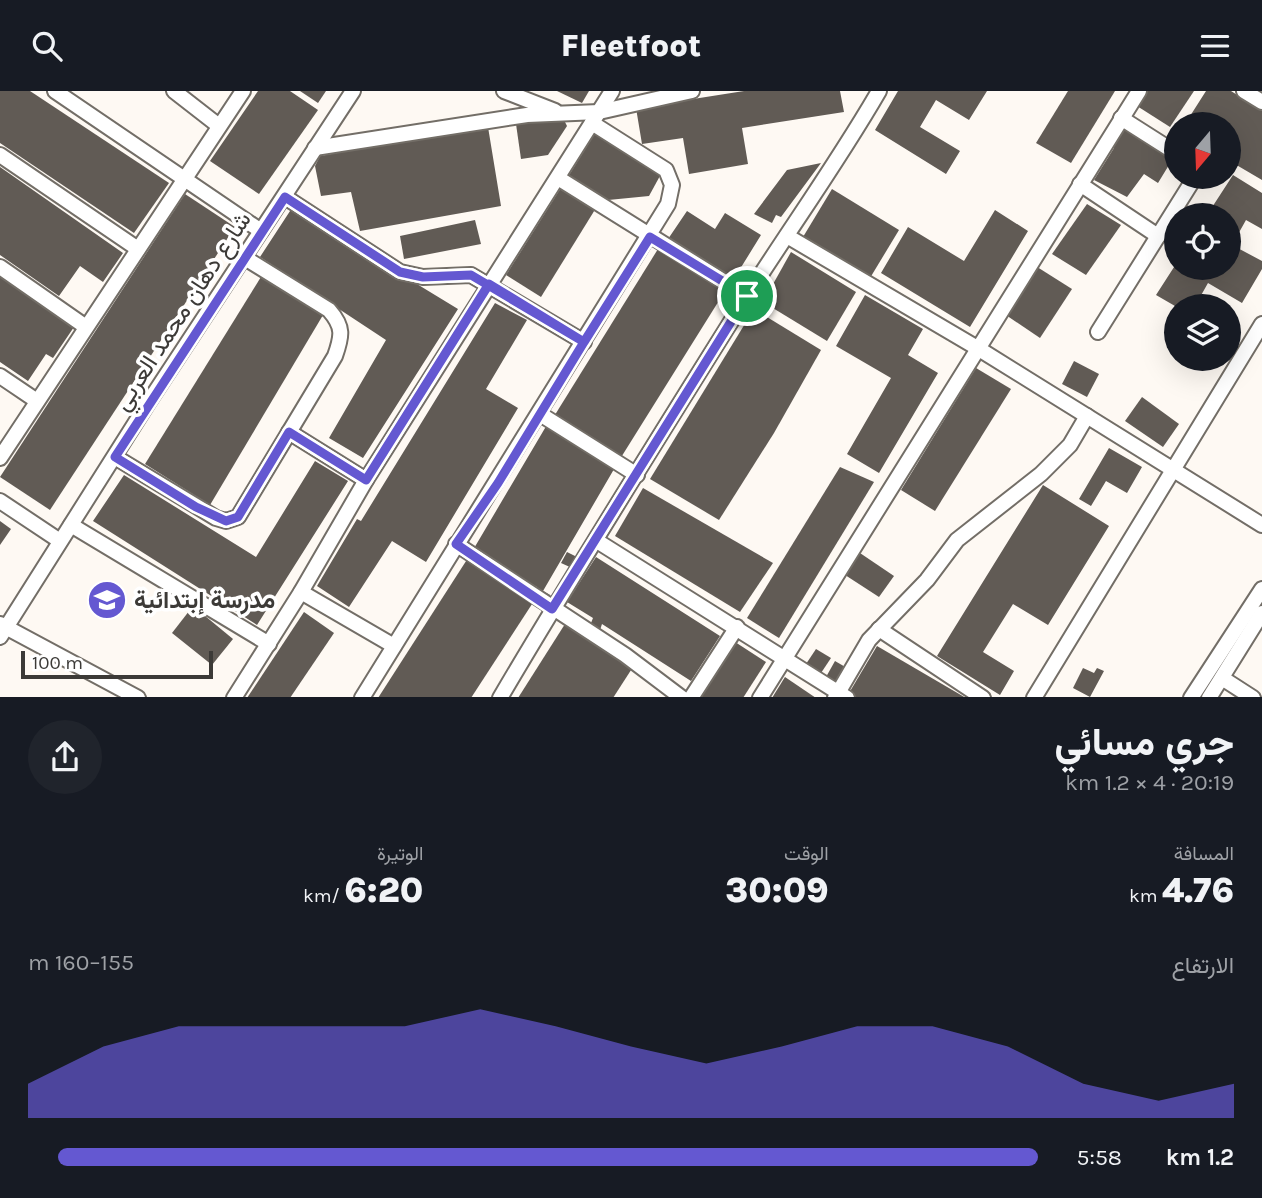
<!DOCTYPE html>
<html lang="ar">
<head>
<meta charset="utf-8">
<style>
	:root { --surface:#171b24; --page:#20242c; --text:#f1f3f6; --muted:#9ea1a6; --accent:#6458d1 }
	body { margin:0; font-family:Karla,Vazirmatn,sans-serif; background:var(--page); color:var(--text); direction:rtl; height:100vh; display:flex; flex-direction:column; font-size:26px; white-space:nowrap }
	* { box-sizing:border-box; margin:0 }
	p { font-size:23px; color:var(--muted) }
	.icon { flex:none; width:38px; height:38px; fill:none; stroke:currentColor; stroke-width:2; stroke-linecap:round; stroke-linejoin:round }
	.map { position:relative; height:606px; overflow:hidden; direction:ltr }
	.side { display:flex; flex-direction:column; background:var(--surface); flex:1 }
	.side>* { flex:none }
	.needle { width:46px; rotate:199deg }
	.controls { position:absolute; left:1164px; top:21px; display:grid; gap:14px }
	.controls a { display:grid; place-items:center; width:77px; height:77px; border-radius:50%; background:var(--surface); box-shadow:0 7px 28px #0002; font-size:35px }
	.scale { position:absolute; left:21px; bottom:18px; width:192px; box-sizing:border-box; padding-left:7px; border:4px solid #3c3a37; border-top:0; font-size:19px; line-height:24px; white-space:nowrap; color:#3c3a37; -webkit-text-stroke:5px #fff; paint-order:stroke }
	.pin { position:absolute; display:grid; place-items:center; width:60px; height:60px; color:#fff; margin:-30px; border:4px solid #fff; border-radius:50%; box-shadow:0 2px 7px #0007 }
	.round { display:grid; place-items:center; flex:none; width:74px; height:74px; border-radius:37px; background:var(--page) }
	.overview { display:flex; align-items:center; justify-content:space-between; height:119px; padding:0 28px }
	h1 { font-size:38px; font-weight:800; line-height:52px }
	.figures { display:grid; grid-template-columns:repeat(3,1fr); gap:10px; height:119px; padding:7px 28px }
	.figures div { display:grid; align-content:center }
	.figures b { font-size:35px; font-weight:800 }
	.figures small { font-size:19px; font-weight:400 }
	.figures p { font-size:19px }
	.chart { height:196px; padding:14px 28px }
	.chart p { display:flex; justify-content:space-between }
	.chart svg { width:100%; height:126px; margin-top:7px; fill:var(--accent); opacity:.7 }
	ul { padding:0 28px; list-style:none; font-size:23px }
	li { display:grid; grid-template-columns:112px 84px 1fr; align-items:center; height:52px }
	li i { height:18px; border-radius:9px; background:var(--accent) }
	header { display:flex; justify-content:space-between; align-items:center; height:91px; padding:0 28px; background:var(--surface); font-size:32px; font-weight:800 }
	.map>svg:first-child { display:block }
</style>
</head>
<body>
<header><svg class="icon" aria-label="menu" viewBox="0 0 24 24"><path d="M4 6h16M4 12h16M4 18h16"/></svg>Fleetfoot<svg class="icon" aria-label="search" viewBox="0 0 24 24"><circle cx="10" cy="10" r="6"/><path d="M15 15l6 6"/></svg></header>
<div class="map">
<svg width="1262" height="607" viewBox="0 0 1262 607">
	<rect width="100%" height="100%" fill="#fef9f3"/>
	<g fill="#615b55">
		<path d="M0 0H30L169 92 134 142 0 52Z"/>
		<path d="M258 0H290L318 19 259 103 210 70Z"/>
		<path d="M300 0H326L318 12Z"/>
		<path d="M557 0H589L582 12Z"/>
		<path d="M744 0H840L844 21 742 37 748 73 689 83 683 47 642 53 636 17Z"/>
		<path d="M898 0H987L969 29 936 9 920 36 960 60 946 83 875 39Z"/>
		<path d="M1068 0H1115L1071 72 1036 52Z"/>
		<path d="M1147 0H1194L1170 36 1137 15Z"/>
		<path d="M1206 0H1231L1262 20V89L1228 69V33H1185Z"/>
		<path d="M563 27 567 35 548 64 521 68 516 33Z"/>
		<path d="M1120 35 1172 69 1158 92 1144 83 1127 106 1094 89 1114 57 1110 52Z"/>
		<path d="M488 36 501 115 360 140 351 101 321 105 315 75 320 65Z"/>
		<path d="M595 42 661 83 649 105 598 110 566 89Z"/>
		<path d="M821 72 781 126 776 124 772 132 754 123 787 79Z"/>
		<path d="M0 76 123 162 103 191 80 175 59 205 0 164Z"/>
		<path d="M1233 84 1262 102V138L1246 129 1232 154 1262 170V178L1242 212 1208 192 1195 215H1175L1156 204 1176 173V177H1228V124H1207Z"/>
		<path d="M562 95 596 117 541 206 506 184Z"/>
		<path d="M832 98 899 139 870 187 803 146Z"/>
		<path d="M185 103 235 136 50 419 0 386Z"/>
		<path d="M1087 113 1121 134 1086 184 1052 163Z"/>
		<path d="M292 117 458 218 363 367 329 347 386 249 260 166Z"/>
		<path d="M995 119 1028 140 970 236 881 182 908 136 964 170Z"/>
		<path d="M687 120 715 138 725 122 761 144 732 191 666 151Z"/>
		<path d="M475 129 481 153 404 168 400 145Z"/>
		<path d="M658 158 725 200 620 368 553 327Z"/>
		<path d="M791 161 856 201 827 250 763 211Z"/>
		<path d="M1034 174 1072 198 1040 247 1003 222Z"/>
		<path d="M264 181 326 219 210 414 145 373Z"/>
		<path d="M0 186 74 236 53 267 46 263 28 290 0 271Z"/>
		<path d="M865 204 923 238 908 264 938 282 879 382 847 363 891 287 836 255Z"/>
		<path d="M495 212 527 229 486 298 518 317 426 471 392 450 349 516 317 495 357 428 361 430Z"/>
		<path d="M754 218 821 259 774 342 719 429 650 388Z"/>
		<path d="M1074 270 1099 283 1087 306 1062 293Z"/>
		<path d="M976 277 1011 298 935 420 901 399Z"/>
		<path d="M1142 306 1179 333 1163 356 1125 330Z"/>
		<path d="M548 332 617 373 543 500 550 504 546 511 533 504 537 496 473 459Z"/>
		<path d="M1109 357 1142 376 1127 402 1106 390 1091 415 1079 408Z"/>
		<path d="M315 370 348 390 257 534 93 430 124 384 256 466Z"/>
		<path d="M840 376 874 391 779 547 747 527Z"/>
		<path d="M1043 394 1109 435 1048 534 1013 513 983 561 1014 580 1000 604 937 565Z"/>
		<path d="M643 397 773 472 740 521 615 445Z"/>
		<path d="M0 430 11 438 0 454Z"/>
		<path d="M857 460 894 485 879 506 842 482Z"/>
		<path d="M567 461 577 466 572 477 561 472Z"/>
		<path d="M596 466 720 545 691 590 602 533 599 542 589 537 593 527 567 511Z"/>
		<path d="M468 467 534 510 471 607H378Z"/>
		<path d="M193 515 233 548 212 574 172 542Z"/>
		<path d="M304 521 334 542 290 607H247Z"/>
		<path d="M565 533 633 576 613 607H518Z"/>
		<path d="M732 549 766 571 743 607H695Z"/>
		<path d="M877 555 966 607H856L849 602Z"/>
		<path d="M816 558 831 567 821 582 806 573Z"/>
		<path d="M835 570 847 577 838 593 826 586Z"/>
		<path d="M1083 577 1094 582 1097 577 1104 580 1090 606 1073 597Z"/>
		<path d="M785 586 816 607H772Z"/>
	</g>
	<g fill="none" stroke-linecap="round" stroke-linejoin="round">
		<g stroke="#736e67" stroke-width="18">
			<g id="minor">
				<path d="M55 0 261 140"/>
				<path d="M174 0 219 35"/>
				<path d="M504 0 555 20"/>
				<path d="M1244 0 1262 11"/>
				<path d="M1121 27 1176 62"/>
				<path d="M315 57 527 24 599 21 692 0"/>
				<path d="M0 64 138 158"/>
				<path d="M558 87 747 205"/>
				<path d="M1080 93 1158 145"/>
				<path d="M285 106 400 181 423 186 471 184 584 251"/>
				<path d="M787 145 979 258 1262 434"/>
				<path d="M0 176 86 236"/>
				<path d="M1098 241 1195 86"/>
				<path d="M0 285 37 310"/>
				<path d="M540 323 637 384"/>
				<path d="M289 341 366 389"/>
				<path d="M115 366 216 427 226 430 238 426 335 265C342 245 344 236 329 219L245 167"/>
				<path d="M0 367 243 0"/>
				<path d="M0 410 60 450"/>
				<path d="M71 434 269 553"/>
				<path d="M597 450 847 607"/>
				<path d="M456 453 625 564 682 607"/>
				<path d="M301 501 394 555"/>
				<path d="M0 533 138 607"/>
				<path d="M879 538 983 607"/>
				<path d="M0 546 148 312 353 0"/>
				<path d="M1222 587 1253 607"/>
				<path d="M234 607 301 501 366 389 612 0"/>
				<path d="M362 607 668 113 672 94 666 79 592 32"/>
				<path d="M500 607C580 471 664 338 747 205 791 136 838 71 879 0"/>
				<path d="M691 607 737 536"/>
				<path d="M760 607 1139 0"/>
				<path d="M835 607 869 549 927 489 957 449 1041 383 1070 354 1087 325"/>
				<path d="M1034 607 1262 233"/>
				<path d="M1191 607 1262 498"/>
				<path d="M1209 607 1262 522"/>
			</g>
		</g>
		<use href="#minor" stroke="#fff" stroke-width="14"/>
	</g>
	<g fill="none" stroke-linecap="round" stroke-linejoin="round">
		<g stroke="#fff" stroke-width="14">
			<path id="route" d="M747 205 650 146 584 251 471 184 423 186 400 181 285 106 115 366 196 416 226 430 238 426 289 341 366 389 489 193 584 251 498 392 456 453 552 518 747 205"/>
		</g>
		<use href="#route" stroke="#6458d1" stroke-width="9"/>
	</g>
	<defs>
		<g id="school-disc" transform="scale(2.0125)"><circle r="9.5" fill="#6458d1" stroke="#fff"/><path d="M0-5L7-2L0 1L-7-2ZM-4 1L0 2.5L4 1V4Q0 6-4 4Z" fill="#fff"/></g>
	</defs>
	<g fill-rule="evenodd">
		<use href="#school-disc" x="107" y="509"/>
	</g>
	<g text-anchor="middle" dominant-baseline="central" stroke-width="7" stroke-linejoin="round" paint-order="stroke">
		<g font-size="24" fill="#3c3a37" stroke="#fff">
			<text transform="translate(182 220) rotate(-57)">شارع دهان محمد العربي</text>
		</g>
		<g font-size="24" font-weight="bold" fill="#3c3a37" stroke="#fff" text-anchor="start">
			<text x="134" y="509">مدرسة إبتدائية</text>
		</g>
	</g>
</svg>
<div class="controls">
<a><svg class="needle" viewBox="-14 -14 28 28"><path d="M0-13l5 13h-10z" fill="#e53935"/><path d="M0 13l5-13h-10z" fill="#9ea1a6"/></svg></a>
<a><svg class="icon" aria-label="locate" viewBox="0 0 24 24"><circle cx="12" cy="12" r="6"/><path d="M12 2v4M12 18v4M2 12h4M18 12h4"/></svg></a>
<a><svg class="icon" aria-label="layers" viewBox="0 0 24 24"><path d="M12 4l9 5-9 5-9-5zM3 14l9 5 9-5"/></svg></a>
</div>
<div class="scale">100 m</div>
<div class="pin" style="left:747px;top:205px;background:#1e9e55"><svg class="icon" aria-label="arrive" viewBox="0 0 24 24"><path d="M6 21V4h12l-3 4 3 4H6"/></svg></div>
</div>
<section class="side">
<div class="overview"><div><h1>جري مسائي</h1><p>20:19 · 4 × 1.2 km</p></div><a class="round"><svg class="icon" aria-label="share" viewBox="0 0 24 24"><path d="M12 15V3M7 8l5-5 5 5M5 13v7h14v-7"/></svg></a></div>
<div class="figures">
<div><p>المسافة</p><b>4.76<small> km</small></b></div>
<div><p>الوقت</p><b>30:09</b></div>
<div><p>الوتيرة</p><b>6:20<small> /km</small></b></div>
</div>
<div class="chart"><p><span>الارتفاع</span>155–160 m</p>
<svg viewBox="0 0 160 44" preserveAspectRatio="none"><path d="M0 44V32L10 19L20 12L30 12L40 12L50 12L60 6L70 12L80 19L90 25L100 19L110 12L120 12L130 19L140 32L150 38L160 32V44z"/></svg>
</div>
<ul>
<li><b>1.2 km</b>5:58<i style="width:97%"></i></li>
</ul>
</section>
</body>
</html>
